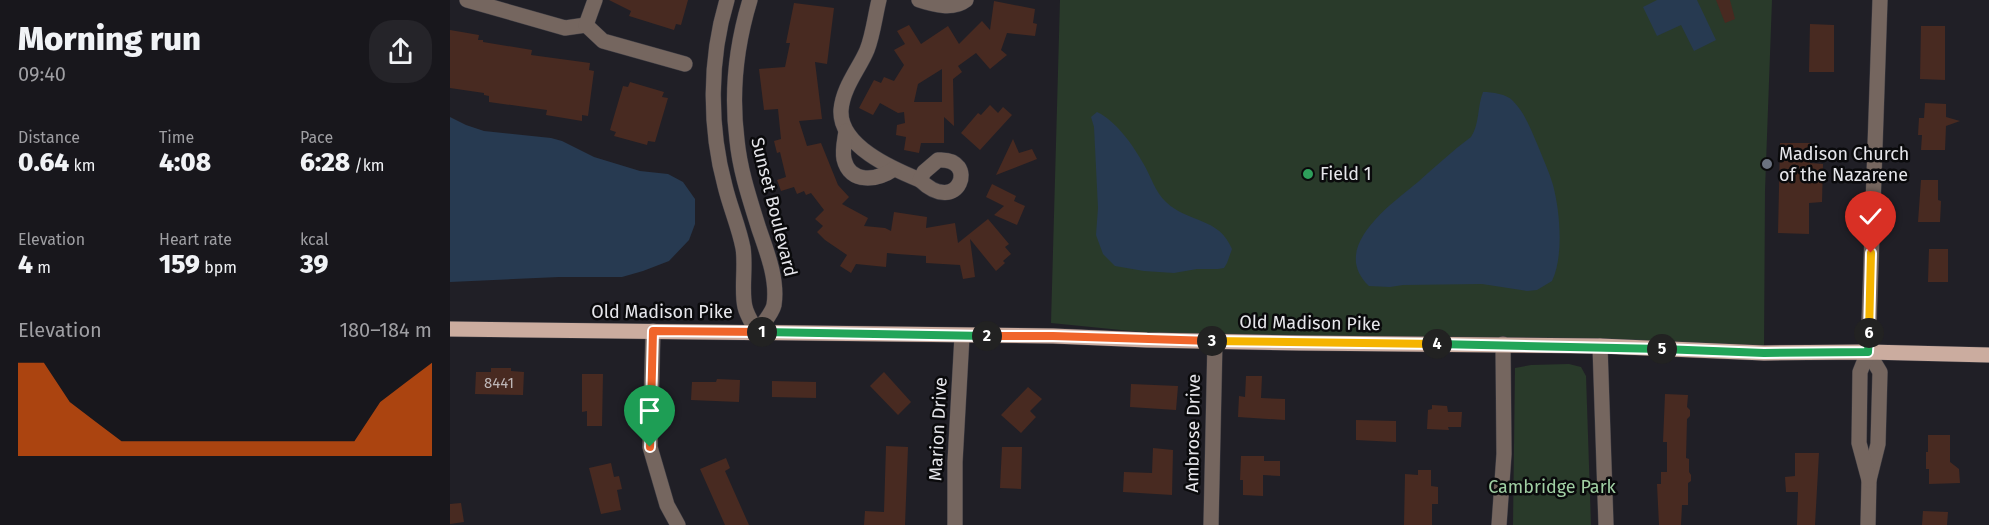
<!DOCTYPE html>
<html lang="en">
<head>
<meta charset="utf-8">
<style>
	:root { --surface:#18171c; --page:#252429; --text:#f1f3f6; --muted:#9f9fa3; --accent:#ea580c }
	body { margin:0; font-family:"Fira Sans",sans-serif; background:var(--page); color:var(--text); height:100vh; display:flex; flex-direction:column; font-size:22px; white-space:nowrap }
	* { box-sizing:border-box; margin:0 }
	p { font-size:20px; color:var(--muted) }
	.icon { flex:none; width:33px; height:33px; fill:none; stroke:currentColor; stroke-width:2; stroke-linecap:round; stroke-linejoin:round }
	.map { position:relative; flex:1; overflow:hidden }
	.panel { display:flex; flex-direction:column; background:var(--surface); width:450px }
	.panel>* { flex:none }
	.pin { position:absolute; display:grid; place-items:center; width:51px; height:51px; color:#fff; margin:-62px -26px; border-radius:50% 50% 50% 0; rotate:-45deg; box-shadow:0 0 6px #0007 }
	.pin .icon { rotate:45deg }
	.km { position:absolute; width:30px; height:30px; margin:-15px; border-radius:50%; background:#222; color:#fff; font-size:16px; line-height:30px; text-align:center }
	.round { display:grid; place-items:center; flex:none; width:63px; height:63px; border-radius:24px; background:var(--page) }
	.head { display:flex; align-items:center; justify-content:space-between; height:102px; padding:0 18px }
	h1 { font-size:33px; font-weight:800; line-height:45px }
	.stats { display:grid; grid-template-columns:repeat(3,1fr); gap:9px; height:102px; padding:6px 18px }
	.stats div { display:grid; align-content:center }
	.stats b { font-size:26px; font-weight:800 }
	.stats small { font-size:16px; font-weight:400 }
	.stats p { font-size:16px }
	.chart { height:168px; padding:12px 18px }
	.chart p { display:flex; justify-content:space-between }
	.chart svg { width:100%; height:108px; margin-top:6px; fill:var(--accent); opacity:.7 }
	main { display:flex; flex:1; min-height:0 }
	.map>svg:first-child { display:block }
</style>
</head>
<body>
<main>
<section class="panel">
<div class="head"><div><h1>Morning run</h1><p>09:40</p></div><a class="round"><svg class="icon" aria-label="share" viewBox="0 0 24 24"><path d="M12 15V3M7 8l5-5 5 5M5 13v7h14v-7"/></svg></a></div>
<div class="stats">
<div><p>Distance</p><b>0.64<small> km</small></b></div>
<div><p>Time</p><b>4:08</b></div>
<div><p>Pace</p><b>6:28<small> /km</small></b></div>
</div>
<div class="stats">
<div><p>Elevation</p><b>4<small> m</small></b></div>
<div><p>Heart rate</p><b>159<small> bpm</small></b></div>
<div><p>kcal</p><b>39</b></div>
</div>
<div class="chart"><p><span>Elevation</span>180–184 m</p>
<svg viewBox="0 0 160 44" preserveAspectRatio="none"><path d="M0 44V6L10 6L20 22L30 30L40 38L50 38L60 38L70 38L80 38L90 38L100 38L110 38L120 38L130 38L140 22L150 14L160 6V44z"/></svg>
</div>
</section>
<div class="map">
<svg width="1539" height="525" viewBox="0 0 1539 525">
	<rect width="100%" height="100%" fill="#201f26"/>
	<g fill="#293a2a">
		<path d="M610 0H1322L1315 190 1314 348 1053 338 900 337 701 333 601 323Z"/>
		<path d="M1119 364 1131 367 1136 376 1141 525H1063L1065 368 1081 365Z"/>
	</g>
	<g fill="#273a51">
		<path d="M1207 0H1247L1266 40 1244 51 1231 25 1207 36 1193 7Z"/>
		<path d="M1033 92C1042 92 1057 94 1063 101 1075 113 1081 130 1088 146 1093 159 1099 171 1103 185 1110 211 1114 256 1102 281L1087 290 1077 291 1032 284 953 285 940 287 919 286C879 248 940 205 968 182 985 167 1002 151 1021 137 1030 123 1027 107 1033 92Z"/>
		<path d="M647 112C666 121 683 145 693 163 701 176 705 192 716 202 738 223 769 217 782 249L777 263 774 268 768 269H747L724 273 694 271 665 266 653 254 646 235 648 208 644 127 641 117Z"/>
		<path d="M0 117 16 125 34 131 101 138 112 141 144 157 190 171 218 174 233 182 245 199V224L239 240 219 261 193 271 172 277H109L0 282Z"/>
	</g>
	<g fill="#482a21" fill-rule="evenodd">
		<path d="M159 0H238L231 25 226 24 224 30 179 16 181 11Z"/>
		<path d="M1266 0H1280L1285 19 1275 23Z"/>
		<path d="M544 1 585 9 583 23 587 24 585 36 557 33 551 50 557 55 540 69 526 53 508 66 512 72 503 79 504 126 494 117V143H471L469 153 454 150 456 137 446 135 447 125 455 123 454 112 448 113 430 103 423 115 409 108 424 80 431 83 434 77 444 81 454 65 444 50 455 44 447 31 459 25 471 44 498 26 509 44 532 21 540 30ZM492 69V102H464L468 84Z"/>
		<path d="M344 3 384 8 377 64 365 62 372 119 349 121 357 146 371 143 388 185 399 197 392 204 418 218 414 226 435 228 441 231 444 212 477 217 476 228 505 223 508 243 538 219 559 244 555 247 561 254 553 261 555 263 546 271 520 239 525 277 513 279 510 265 476 263V256L447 254 437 253 436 267 406 264 401 273 390 266 397 255 375 240 367 232 373 226 365 219 374 210 361 193 356 195 354 191 347 194 344 187 331 191 327 180 336 177 330 152 327 153 324 141 331 139 328 109 314 110 309 69 335 67 340 43H336Z"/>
		<path d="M1360 24 1384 25V72H1359Z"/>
		<path d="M1471 26H1495V80L1470 79Z"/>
		<path d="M0 30 29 35 28 40H33V42L82 50 81 55 140 63 139 70 144 71 138 116 132 115V121L96 115 97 110 39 102V96L34 95V93L0 88Z"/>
		<path d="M180 82 214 92 212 97 218 98 205 142 198 141 197 145 164 136 166 132 160 130 173 86 178 87Z"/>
		<path d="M1475 103 1496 104V117L1510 121 1496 126 1495 150H1471L1472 135H1468L1469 118H1474Z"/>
		<path d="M540 105 548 113 553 107 562 115 530 150 511 133 528 113 531 115Z"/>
		<path d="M563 139 569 153 582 149 587 159 546 175Z"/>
		<path d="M1330 143H1361L1360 163 1373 164 1372 202 1359 203V234L1328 233Z"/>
		<path d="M1471 180H1488V200L1491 201 1490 222H1468Z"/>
		<path d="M542 184 566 196 564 201 575 206 567 225 544 215 554 206 536 197Z"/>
		<path d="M1479 249H1498V282H1478Z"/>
		<path d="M41 368H61V371L74 372 73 395 25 394 26 372H41Z"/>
		<path d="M434 372 461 402 448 415 420 386Z"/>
		<path d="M132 374H153L152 426H137V411L132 412Z"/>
		<path d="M796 376H812L811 398 835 399V420L788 417 789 396 795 397Z"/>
		<path d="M267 379 290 380 289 402 241 400 242 382H266Z"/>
		<path d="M322 381 366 382V398L322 397Z"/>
		<path d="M681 384 728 386 726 410 680 407Z"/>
		<path d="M578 387 592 399 580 411 586 417 571 433 551 415Z"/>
		<path d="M1215 394 1238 395 1237 407 1240 410V416L1237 419 1236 458 1239 459V472L1241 475V481L1238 483V505H1232L1231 525H1209L1207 484H1211V472H1217V442H1213Z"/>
		<path d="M982 405 997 406 998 412H1012L1011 427H998L999 430 977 429 978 410 982 409Z"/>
		<path d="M906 420 946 421V442L906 440Z"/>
		<path d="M1478 435H1500V462L1509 469 1510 483 1479 484V469H1476V452H1478Z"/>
		<path d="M436 446 458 447 455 525H414L415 511 434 512Z"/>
		<path d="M552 447H572L571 489 550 488Z"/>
		<path d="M703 448 723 450 722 495 673 492 674 472 702 473Z"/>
		<path d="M1345 453H1369L1365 525H1347L1348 492H1336L1335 477 1345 476Z"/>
		<path d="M791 456H814V461H830V476L813 475V496L793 495V480H790Z"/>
		<path d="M276 458 280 468 275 471 299 525H275L250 469Z"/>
		<path d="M161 463 164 477 169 476 172 489 167 490 171 510 151 514 139 468Z"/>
		<path d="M968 470H981V486L988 487V504H982V525H954L955 474 968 475Z"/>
		<path d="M11 503 14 522 0 524V504Z"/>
		<path d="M1473 511 1498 512 1497 525H1472Z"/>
	</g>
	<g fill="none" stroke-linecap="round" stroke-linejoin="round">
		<g stroke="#3c3b42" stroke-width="16">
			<g id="minor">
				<path d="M17 0 115 28 136 25"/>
				<path d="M277 0C259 59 259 127 275 186 280 207 289 227 293 248 296 265 291 292 295 307 297 316 303 324 307 332 312 324 322 314 324 305 328 280 317 252 309 229 300 200 290 171 287 140 281 93 286 46 300 0"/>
				<path d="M429 0C425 16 423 35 417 50 409 69 393 87 391 110 389 146 443 169 470 180"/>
				<path d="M469 0C484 5 503 10 516 0"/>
				<path d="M136 25 153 41 235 64"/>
				<path d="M136 25 145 0"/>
				<path d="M396 131C395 139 392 150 394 159 400 185 428 180 444 169"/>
				<path d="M488 160C530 157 509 218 470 180L474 172Z"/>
				<path d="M203 331 200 447 217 505 228 525"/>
				<path d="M1150 346 1156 525"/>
				<path d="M1418 352 1430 372 1428 444 1419 480 1418 525"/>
				<path d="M1419 480 1409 443 1410 372 1418 352 1430 0"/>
				<path d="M505 525V462L512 336"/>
				<path d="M761 525 765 341"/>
				<path d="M1049 525 1054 454 1053 344"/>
			</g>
		</g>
		<g stroke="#3c3b42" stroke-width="16">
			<path id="major" d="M0 329 603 336 697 340 850 343 1150 346 1314 353 1418 352 1539 355"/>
		</g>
		<use href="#minor" stroke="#75665f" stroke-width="15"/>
		<use href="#major" stroke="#cbac9f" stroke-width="15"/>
	</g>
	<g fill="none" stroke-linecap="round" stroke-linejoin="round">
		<g stroke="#fff" stroke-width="12">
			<path id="split-1" d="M200 447 203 331 312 332"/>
		</g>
		<g stroke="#fff" stroke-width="12">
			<path id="split-2" d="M312 332 537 336"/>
		</g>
		<g stroke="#fff" stroke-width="12">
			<path id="split-3" d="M537 336H603L762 341"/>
		</g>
		<g stroke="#fff" stroke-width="12">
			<path id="split-4" d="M762 341 987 344"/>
		</g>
		<g stroke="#fff" stroke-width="12">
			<path id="split-5" d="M987 344 1212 349"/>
		</g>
		<g stroke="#fff" stroke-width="12">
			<path id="split-6" d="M1212 349 1314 353 1418 352 1419 333"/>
		</g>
		<g stroke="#fff" stroke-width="12">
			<path id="split-7" d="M1419 333 1421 253"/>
		</g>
		<use href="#split-1" stroke="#f0652b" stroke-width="8"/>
		<use href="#split-2" stroke="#22a559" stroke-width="8"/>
		<use href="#split-3" stroke="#f0652b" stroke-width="8"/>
		<use href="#split-4" stroke="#f5b400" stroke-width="8"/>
		<use href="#split-5" stroke="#22a559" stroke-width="8"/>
		<use href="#split-6" stroke="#22a559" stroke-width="8"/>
		<use href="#split-7" stroke="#f5b400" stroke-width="8"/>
	</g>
	<circle fill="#6b7280" stroke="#0a0a0c" stroke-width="2" cx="1317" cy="164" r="6"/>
	<circle fill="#2e9e5b" stroke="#0a0a0c" stroke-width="2" cx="858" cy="174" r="6"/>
	<g text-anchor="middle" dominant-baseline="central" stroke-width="5" stroke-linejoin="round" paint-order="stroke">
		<g font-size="15" fill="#beb7b8">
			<text x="49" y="383">8441</text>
		</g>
		<g font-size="18" fill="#e6e6eb" stroke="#0a0a0c" text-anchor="start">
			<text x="1329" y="154">Madison Church<tspan x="1329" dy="21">of the Nazarene</tspan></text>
			<text x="870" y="174">Field 1</text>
		</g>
		<g font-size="18" fill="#e6e6eb" stroke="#0a0a0c">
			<text transform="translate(324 207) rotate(76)">Sunset Boulevard</text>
			<text x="212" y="312">Old Madison Pike</text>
			<text transform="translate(860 323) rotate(1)">Old Madison Pike</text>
			<text transform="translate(488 429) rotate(-87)">Marion Drive</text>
			<text transform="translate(743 433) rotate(-89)">Ambrose Drive</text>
		</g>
		<g font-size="18" fill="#a0cfa3" stroke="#0a0a0c">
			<text x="1102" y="487">Cambridge Park</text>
		</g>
	</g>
</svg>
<div class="pin" style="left:200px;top:447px;background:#1e9e55"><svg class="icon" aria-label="arrive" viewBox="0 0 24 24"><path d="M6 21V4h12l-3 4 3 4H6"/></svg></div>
<div class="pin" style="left:1421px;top:253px;background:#d93025"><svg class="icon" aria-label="check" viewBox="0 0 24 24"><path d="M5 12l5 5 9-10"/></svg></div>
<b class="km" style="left:312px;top:332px">1</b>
<b class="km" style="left:537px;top:336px">2</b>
<b class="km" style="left:762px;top:341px">3</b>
<b class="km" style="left:987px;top:344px">4</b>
<b class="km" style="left:1212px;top:349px">5</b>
<b class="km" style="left:1419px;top:333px">6</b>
</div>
</main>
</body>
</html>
